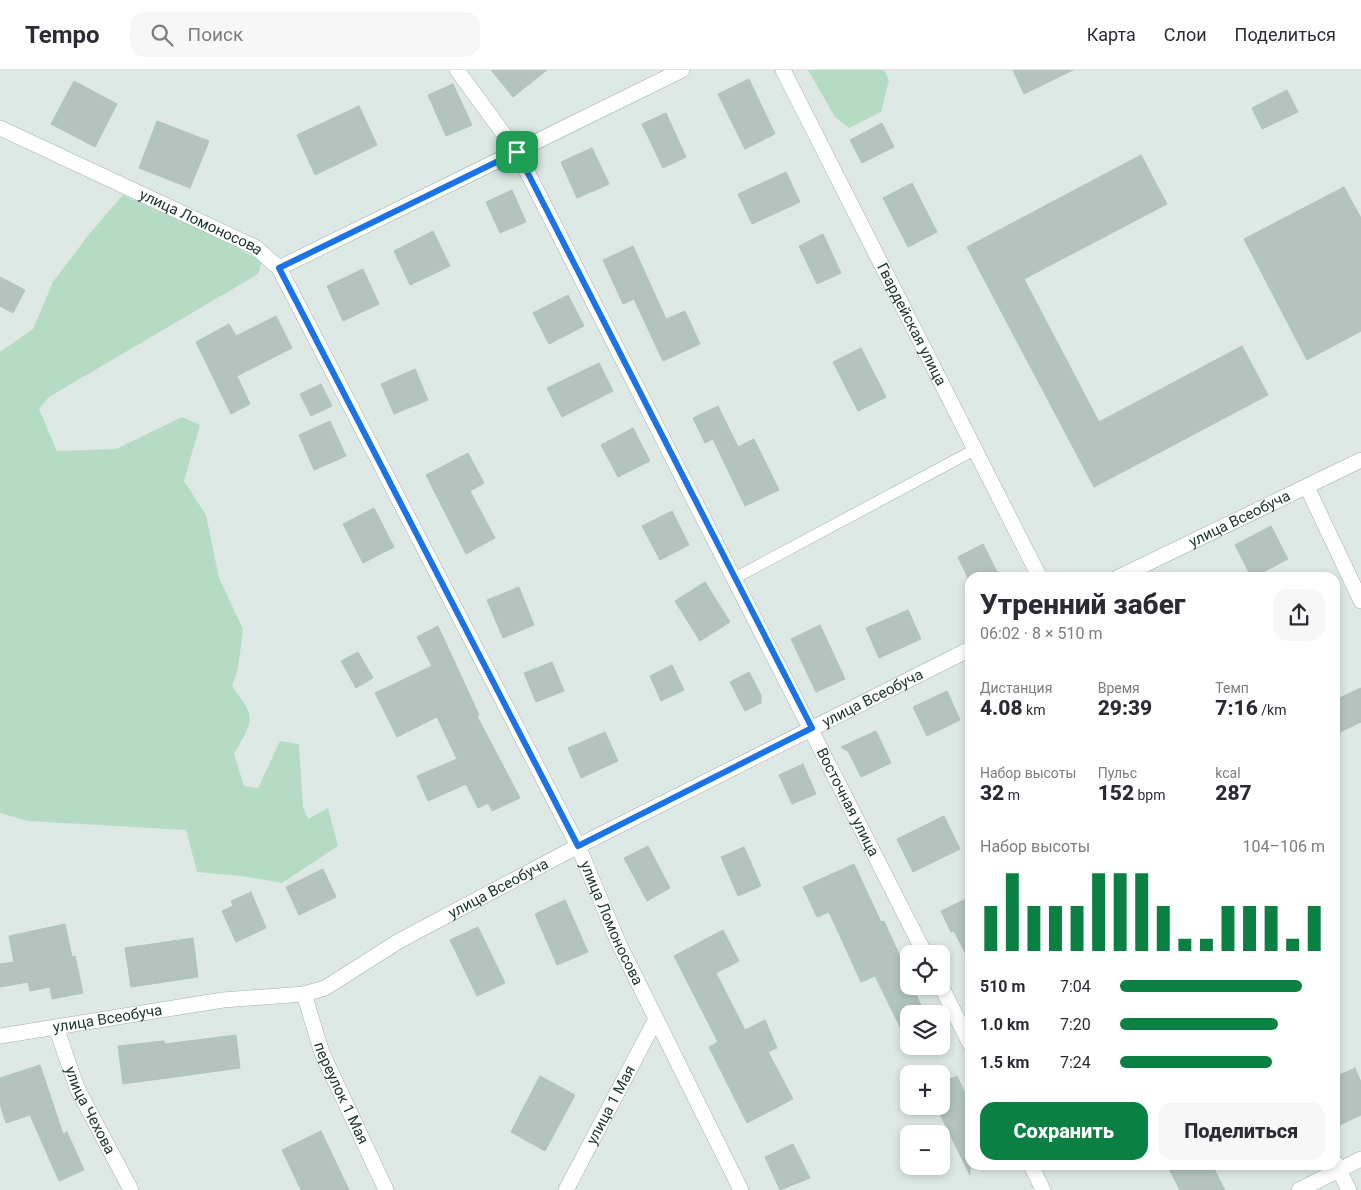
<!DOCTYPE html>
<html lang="ru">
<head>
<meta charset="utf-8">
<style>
	:root { --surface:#fff; --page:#f7f7f7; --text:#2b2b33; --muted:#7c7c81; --line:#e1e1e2; --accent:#0b8043 }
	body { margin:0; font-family:Roboto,sans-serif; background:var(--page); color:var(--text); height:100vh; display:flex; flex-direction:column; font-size:19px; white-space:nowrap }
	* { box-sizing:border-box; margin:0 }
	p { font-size:16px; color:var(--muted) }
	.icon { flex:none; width:28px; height:28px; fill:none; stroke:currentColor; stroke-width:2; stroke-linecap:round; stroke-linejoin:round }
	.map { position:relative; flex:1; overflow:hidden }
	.panel { position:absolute; left:965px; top:502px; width:375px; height:598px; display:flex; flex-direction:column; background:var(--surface); border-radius:15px; box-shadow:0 2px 8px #0003 }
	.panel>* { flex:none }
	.controls { position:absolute; left:900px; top:875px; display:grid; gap:10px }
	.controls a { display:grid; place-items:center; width:50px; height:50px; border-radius:10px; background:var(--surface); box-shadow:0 2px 8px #0003; font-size:25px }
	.pin { position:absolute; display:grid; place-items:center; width:42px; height:42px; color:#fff; margin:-21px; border-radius:10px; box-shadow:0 2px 8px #0006 }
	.round { display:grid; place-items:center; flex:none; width:52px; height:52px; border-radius:15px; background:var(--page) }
	.head { display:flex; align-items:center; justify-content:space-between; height:85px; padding:0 15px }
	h1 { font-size:28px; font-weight:800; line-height:38px }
	.metrics { display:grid; grid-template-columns:repeat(3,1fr); gap:8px; height:85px; padding:5px 15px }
	.metrics div { display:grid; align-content:center }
	.metrics b { font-size:21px; font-weight:800 }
	.metrics small { font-size:14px; font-weight:400 }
	.metrics p { font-size:14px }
	.chart { height:140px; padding:10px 15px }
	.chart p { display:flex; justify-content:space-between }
	.chart svg { width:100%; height:90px; margin-top:5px; stroke:var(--accent); stroke-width:6 }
	.button { display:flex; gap:10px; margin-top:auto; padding:10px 15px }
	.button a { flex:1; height:58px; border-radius:15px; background:var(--accent); color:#fff; font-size:20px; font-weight:800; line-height:58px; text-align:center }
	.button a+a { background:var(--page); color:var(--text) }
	ul { padding:0 15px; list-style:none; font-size:16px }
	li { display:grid; grid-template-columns:80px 60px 1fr; align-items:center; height:38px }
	li i { height:12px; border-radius:6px; background:var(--accent) }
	header { display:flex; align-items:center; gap:30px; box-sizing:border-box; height:70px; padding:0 25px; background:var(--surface); border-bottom:1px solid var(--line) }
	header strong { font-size:24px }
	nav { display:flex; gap:28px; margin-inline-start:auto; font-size:18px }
	.search { width:350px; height:45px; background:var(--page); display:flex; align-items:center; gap:12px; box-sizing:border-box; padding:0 18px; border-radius:15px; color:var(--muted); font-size:19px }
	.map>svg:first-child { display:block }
</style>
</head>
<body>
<header>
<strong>Tempo</strong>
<div class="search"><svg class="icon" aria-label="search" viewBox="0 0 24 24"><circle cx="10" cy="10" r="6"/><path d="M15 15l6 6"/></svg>Поиск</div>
<nav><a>Карта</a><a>Слои</a><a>Поделиться</a></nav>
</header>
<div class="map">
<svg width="1361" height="1120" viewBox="0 0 1361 1120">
	<rect width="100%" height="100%" fill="#dee9e6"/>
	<g fill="#b6dbc5">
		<path d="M808 0H884L889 10 881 42 849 58 835 47Z"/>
		<path d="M123 125 229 173 262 192 258 204 49 327 39 339 57 381 116 379 182 347 200 355 184 411 206 445 219 508 243 559 238 599 232 616C257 650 254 648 234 684L244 716 258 718 280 671 299 674 303 737 308 749 328 738 338 776 282 813 242 806 197 802 186 760 28 751 0 743V282L33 259 53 212 90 163Z"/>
	</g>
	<g fill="#b3c4bf" stroke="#b0c3bd">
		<path d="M491 0H547L513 27Z"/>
		<path d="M1013 0H1073L1024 24Z"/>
		<path d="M749 9 775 64 745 79 718 24Z"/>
		<path d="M74 11 117 34 95 77 51 54Z"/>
		<path d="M453 14 472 55 446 66 428 25Z"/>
		<path d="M1287 20 1298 42 1262 59 1252 38Z"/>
		<path d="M359 36 377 75 315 105 297 65Z"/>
		<path d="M666 43 686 87 663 98 642 54Z"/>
		<path d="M157 51 209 71 190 118 139 98Z"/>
		<path d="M882 53 894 77 862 93 850 70Z"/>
		<path d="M592 78 609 114 577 128 561 92Z"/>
		<path d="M1141 85 1167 134 1024 209 1099 352 1242 276 1268 325 1094 417 967 177Z"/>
		<path d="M786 102 800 132 752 154 738 124Z"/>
		<path d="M912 113 937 162 908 177 883 128Z"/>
		<path d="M1344 117 1361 148V261L1307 290 1244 169Z"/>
		<path d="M512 120 526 152 500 163 486 132Z"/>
		<path d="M433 161 450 196 410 215 394 181Z"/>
		<path d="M823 164 841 203 817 214 799 176Z"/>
		<path d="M633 176 666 249 685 241 700 274 663 291 634 229 623 234 603 190Z"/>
		<path d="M363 199 379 234 343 251 327 216Z"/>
		<path d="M0 207 25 220 13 243 0 236Z"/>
		<path d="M568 225 584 256 549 274 533 243Z"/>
		<path d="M276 246 292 278 237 306 250 334 231 344 196 272 229 254 236 266Z"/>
		<path d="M861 278 886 327 858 341 833 292Z"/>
		<path d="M599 293 613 321 562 347 547 318Z"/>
		<path d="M415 299 428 330 394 344 381 314Z"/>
		<path d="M321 314 332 336 311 346 300 324Z"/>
		<path d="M718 336 738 377 754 369 779 420 745 436 713 369 705 373 693 348Z"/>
		<path d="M330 351 346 386 314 400 299 365Z"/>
		<path d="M633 358 650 391 618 407 601 375Z"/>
		<path d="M468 383 484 413 470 421 495 468 466 484 426 405Z"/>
		<path d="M374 438 394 477 363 493 343 454Z"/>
		<path d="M672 441 689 475 660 490 642 456Z"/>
		<path d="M1271 456 1288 489 1252 508 1235 475Z"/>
		<path d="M983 474 1000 508H968L958 487Z"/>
		<path d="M705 512 730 552 700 571 675 531Z"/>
		<path d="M519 517 534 555 503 568 487 530Z"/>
		<path d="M908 540 921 569 879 588 866 558Z"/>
		<path d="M820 555 845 609 816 622 791 569Z"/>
		<path d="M438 556 479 645 477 646 520 728 492 741 488 733 478 738 466 714 428 731 417 706 457 689 437 647 397 667 375 623 432 596 417 567Z"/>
		<path d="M358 582 373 608 356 618 341 591Z"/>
		<path d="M552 592 564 621 536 632 524 603Z"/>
		<path d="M672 595 684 620 661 631 650 606Z"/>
		<path d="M749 602 761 625V633L745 641 730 612Z"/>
		<path d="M1361 618V652L1340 662 1335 651V630Z"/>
		<path d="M947 621 960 650 927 666 913 637Z"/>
		<path d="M876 661 891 693 861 707 848 681 841 677Z"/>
		<path d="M605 662 618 691 581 708 568 678Z"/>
		<path d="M803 694 816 724 792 734 779 705Z"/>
		<path d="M944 746 960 779 913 802 897 769Z"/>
		<path d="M648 776 670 818 647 831 624 788Z"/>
		<path d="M744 777 761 816 738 826 721 787Z"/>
		<path d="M854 794 881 852 884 851 903 893 901 894 909 910V916H912L925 944H909V975L875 906 861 912 829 842 817 847 803 817Z"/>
		<path d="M323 799 336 827 299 845 286 817Z"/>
		<path d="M251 822 266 858 236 872 222 841 233 836 231 831Z"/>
		<path d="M970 827V892L954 861 951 862 941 841Z"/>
		<path d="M565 830 588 882 557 895 535 844Z"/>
		<path d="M65 854 72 887 75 886 83 923 52 929 50 917 30 921 28 912 0 917V894L14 892 9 866Z"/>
		<path d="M478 857 505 913 477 926 450 870Z"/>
		<path d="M723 860 739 891 716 903 745 960 765 950 777 978 768 982 793 1029 747 1053 709 977 718 972 674 886Z"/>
		<path d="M193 868 198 907 131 917 125 878Z"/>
		<path d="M236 965 240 998 123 1014 118 976 164 971 165 974Z"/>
		<path d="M40 995 63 1064 67 1062 84 1100 59 1111 30 1045 6 1053 0 1034V1008Z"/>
		<path d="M1355 998 1361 1012V1045L1335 1057V1007Z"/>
		<path d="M540 1006 575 1025 545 1081 511 1062Z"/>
		<path d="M957 1006 970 1035V1105L936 1036H941V1013Z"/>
		<path d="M321 1061 349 1120H301L282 1080Z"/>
		<path d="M793 1074 810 1108 780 1120 765 1087Z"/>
		<path d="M1167 1095H1212L1225 1120H1180Z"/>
	</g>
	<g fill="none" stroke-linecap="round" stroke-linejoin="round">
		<g stroke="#a1b0ad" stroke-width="12">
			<path id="service" d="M735 508 976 379"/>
		</g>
		<g stroke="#a1b0ad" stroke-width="16">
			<g id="minor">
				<path id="s1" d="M457 0 517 82 925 884"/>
				<path id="s2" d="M0 58 255 177 279 198 578 776 619 874 741 1120"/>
				<path d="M279 198 682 0"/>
				<path d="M1307 417 1361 531"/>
				<path id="s3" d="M1117 508 1361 390"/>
				<path d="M941 916 970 974"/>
				<path id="s4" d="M304 924 322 983 386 1120"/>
				<path id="s5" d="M56 957 77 1018 131 1120"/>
				<path id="s6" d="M0 966 223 930 304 924 325 918 399 871 578 776 970 579"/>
				<path d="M1031 1095 1043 1120"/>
				<path id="s7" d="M566 1120 656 949"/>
				<path d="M1299 1120 1361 1089"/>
			</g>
		</g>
		<g stroke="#a1b0ad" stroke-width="16">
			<g id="tertiary">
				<path id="s8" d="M783 0 1040 508"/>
				<path d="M1335 1092 1349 1120"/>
			</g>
		</g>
		<use href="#service" stroke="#fff" stroke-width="11"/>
		<use href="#minor" stroke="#fff" stroke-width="15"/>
		<use href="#tertiary" stroke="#fff" stroke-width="15"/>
	</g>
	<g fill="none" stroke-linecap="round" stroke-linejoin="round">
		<g stroke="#fff" stroke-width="10">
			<path id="route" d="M517 82 812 658 578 776 279 198Z"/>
		</g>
		<use href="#route" stroke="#1a73e8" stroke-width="6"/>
	</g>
	<g text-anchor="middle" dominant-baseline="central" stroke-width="4" stroke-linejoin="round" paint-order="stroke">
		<g font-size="15" fill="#203835" stroke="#eef6f3">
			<text stroke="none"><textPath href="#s2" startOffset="222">улица Ломоносова</textPath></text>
			<text stroke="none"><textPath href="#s8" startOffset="285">Гвардейская улица</textPath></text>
			<text stroke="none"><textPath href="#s3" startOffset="136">улица Всеобуча</textPath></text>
			<text stroke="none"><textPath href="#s6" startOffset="949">улица Всеобуча</textPath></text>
			<text stroke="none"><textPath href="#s1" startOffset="831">Восточная улица</textPath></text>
			<text stroke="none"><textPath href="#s6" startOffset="529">улица Всеобуча</textPath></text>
			<text stroke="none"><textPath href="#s2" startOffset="1048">улица Ломоносова</textPath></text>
			<text stroke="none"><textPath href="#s6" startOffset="109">улица Всеобуча</textPath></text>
			<text stroke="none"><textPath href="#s4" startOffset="106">переулок 1 Мая</textPath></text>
			<text stroke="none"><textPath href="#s7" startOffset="96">улица 1 Мая</textPath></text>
			<text stroke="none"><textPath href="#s5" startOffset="90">улица Чехова</textPath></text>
		</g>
	</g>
</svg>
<div class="controls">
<a><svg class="icon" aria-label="locate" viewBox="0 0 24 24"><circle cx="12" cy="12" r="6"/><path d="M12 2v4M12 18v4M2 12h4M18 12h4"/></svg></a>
<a><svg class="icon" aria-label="layers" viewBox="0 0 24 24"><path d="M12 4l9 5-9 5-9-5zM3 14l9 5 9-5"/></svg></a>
<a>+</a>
<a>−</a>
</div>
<div class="pin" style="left:517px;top:82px;background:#1e9e55"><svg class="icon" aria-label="arrive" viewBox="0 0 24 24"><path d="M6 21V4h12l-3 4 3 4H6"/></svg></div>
<section class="panel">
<div class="head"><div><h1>Утренний забег</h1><p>06:02 · 8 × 510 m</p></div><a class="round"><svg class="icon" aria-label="share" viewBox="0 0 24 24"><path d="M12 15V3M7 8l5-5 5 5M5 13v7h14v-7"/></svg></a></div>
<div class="metrics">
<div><p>Дистанция</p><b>4.08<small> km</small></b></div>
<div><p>Время</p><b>29:39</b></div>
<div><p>Темп</p><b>7:16<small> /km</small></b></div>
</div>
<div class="metrics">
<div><p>Набор высоты</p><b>32<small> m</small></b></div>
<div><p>Пульс</p><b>152<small> bpm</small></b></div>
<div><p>kcal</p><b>287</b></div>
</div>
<div class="chart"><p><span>Набор высоты</span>104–106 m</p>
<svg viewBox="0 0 160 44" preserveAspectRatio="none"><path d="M5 44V22M15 44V6M25 44V22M35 44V22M45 44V22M55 44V6M65 44V6M75 44V6M85 44V22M95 44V38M105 44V38M115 44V22M125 44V22M135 44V22M145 44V38M155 44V22"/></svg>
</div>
<ul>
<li><b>510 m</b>7:04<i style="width:89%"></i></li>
<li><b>1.0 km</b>7:20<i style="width:77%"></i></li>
<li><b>1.5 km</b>7:24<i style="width:74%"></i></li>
</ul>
<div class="button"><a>Сохранить</a><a>Поделиться</a></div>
</section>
</div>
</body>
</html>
